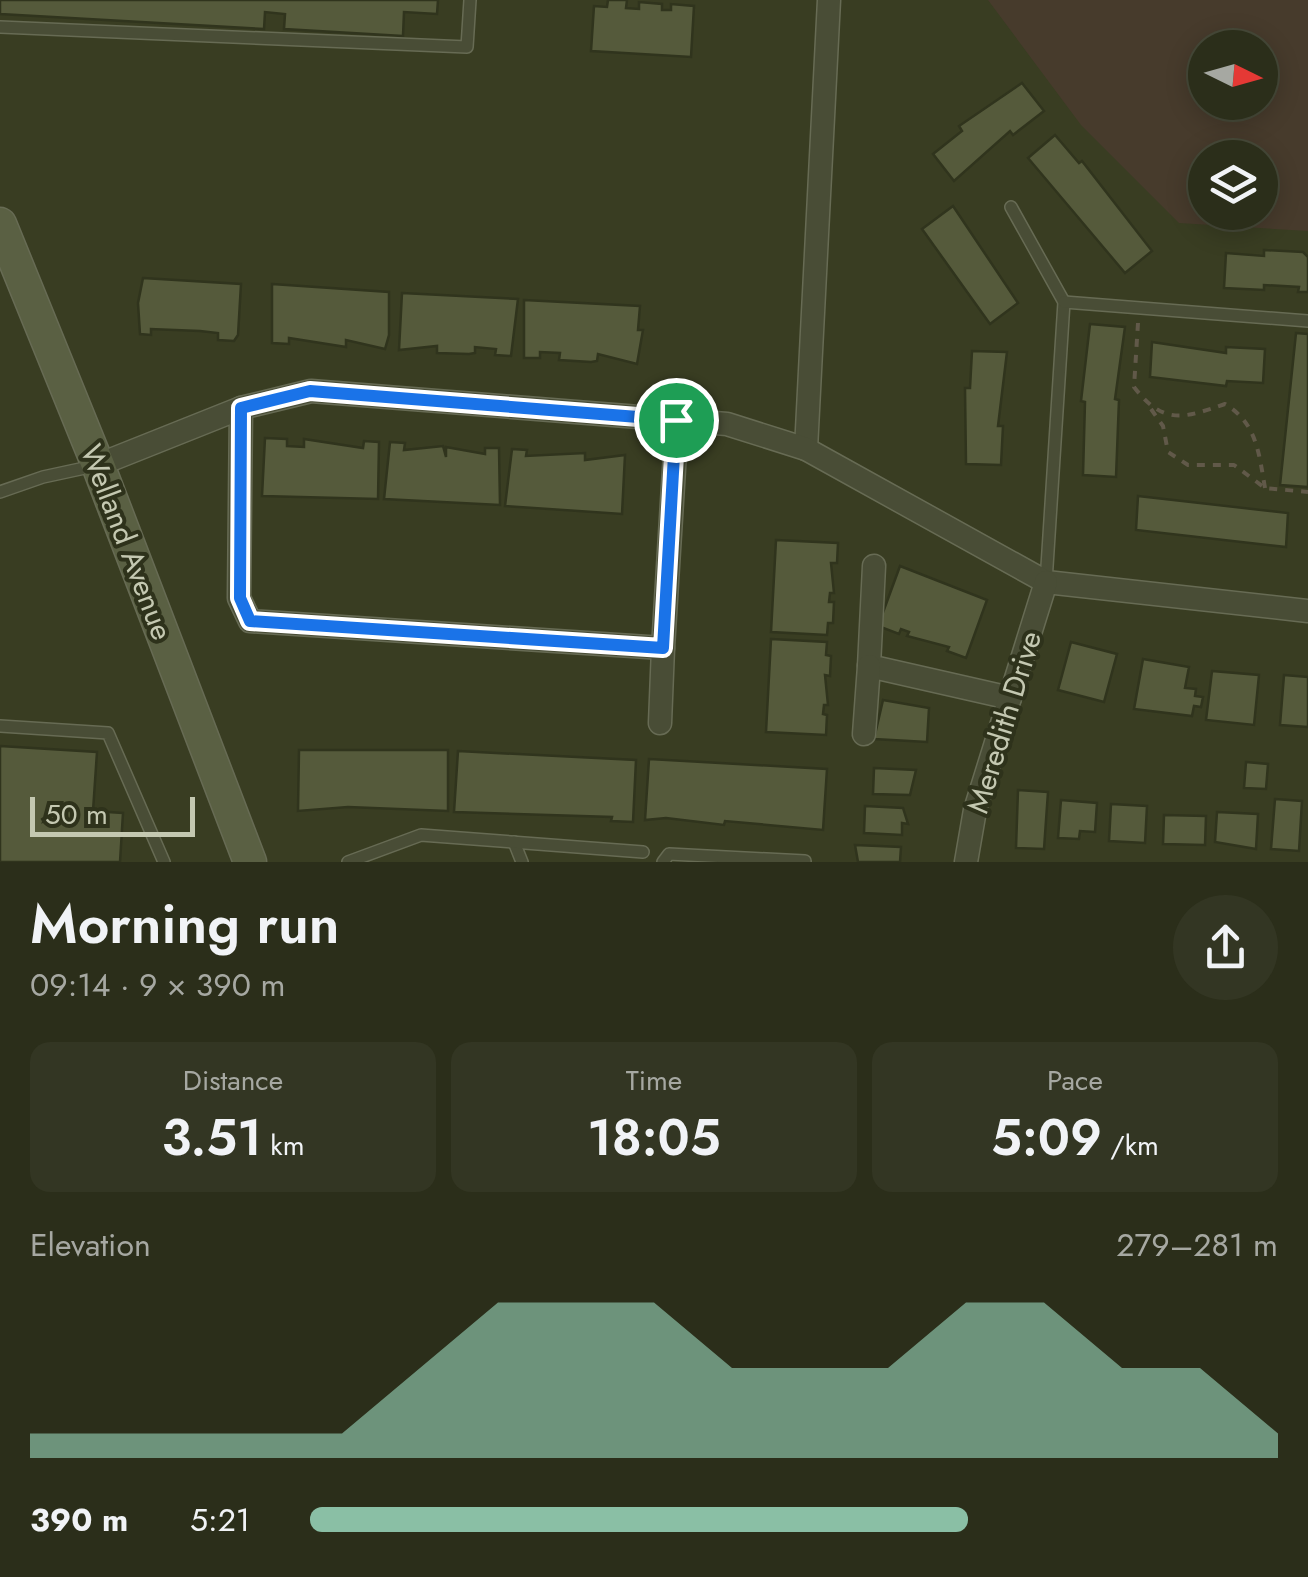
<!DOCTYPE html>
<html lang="en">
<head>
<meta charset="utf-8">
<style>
	:root { --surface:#2b2e1a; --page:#333623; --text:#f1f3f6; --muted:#a6a8a2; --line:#474a39; --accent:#8abfa5 }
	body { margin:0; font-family:Jost,sans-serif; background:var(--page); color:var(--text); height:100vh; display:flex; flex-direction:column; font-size:38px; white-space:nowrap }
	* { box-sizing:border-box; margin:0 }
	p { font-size:32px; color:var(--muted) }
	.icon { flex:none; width:55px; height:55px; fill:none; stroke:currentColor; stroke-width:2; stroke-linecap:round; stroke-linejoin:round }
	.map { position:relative; height:862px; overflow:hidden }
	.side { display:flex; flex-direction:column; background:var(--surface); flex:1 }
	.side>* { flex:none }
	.needle { width:65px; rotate:95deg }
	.controls { position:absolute; left:1188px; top:30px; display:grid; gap:20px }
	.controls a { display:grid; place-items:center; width:90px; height:90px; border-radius:50%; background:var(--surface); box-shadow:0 5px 25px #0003,0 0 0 2px var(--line); font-size:50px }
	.scale { position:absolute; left:30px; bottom:25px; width:165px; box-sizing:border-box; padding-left:10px; border:5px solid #c4c8b1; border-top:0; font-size:28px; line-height:35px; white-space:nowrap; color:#c4c8b1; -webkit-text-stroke:8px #2e321b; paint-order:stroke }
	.pin { position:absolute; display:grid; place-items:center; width:85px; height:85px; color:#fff; margin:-42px; border:5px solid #fff; border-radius:50%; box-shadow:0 2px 10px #0007 }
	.round { display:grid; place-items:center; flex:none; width:105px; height:105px; border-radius:52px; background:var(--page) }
	.head { display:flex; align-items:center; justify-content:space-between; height:170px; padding:0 30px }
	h1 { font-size:55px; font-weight:600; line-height:75px }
	.figures { display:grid; grid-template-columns:repeat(3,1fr); gap:15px; height:170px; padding:10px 30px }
	.figures div { display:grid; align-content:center; border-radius:20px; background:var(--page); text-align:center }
	.figures b { font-size:50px; font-weight:600 }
	.figures small { font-size:28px; font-weight:400 }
	.figures p { font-size:28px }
	.chart { height:280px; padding:20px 30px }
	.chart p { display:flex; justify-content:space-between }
	.chart svg { width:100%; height:180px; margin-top:10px; fill:var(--accent); opacity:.7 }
	ul { padding:0 30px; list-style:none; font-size:32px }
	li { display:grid; grid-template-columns:160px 120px 1fr; align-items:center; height:75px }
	li i { height:25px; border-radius:12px; background:var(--accent) }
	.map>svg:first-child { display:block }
</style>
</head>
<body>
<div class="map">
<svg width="1308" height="862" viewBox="0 0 1308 862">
	<rect width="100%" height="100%" fill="#393d22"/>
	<path fill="#473b2c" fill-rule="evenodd" d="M988 0H1308V231L1179 223 1081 125ZM1205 48H1260V102H1205ZM1205 158H1260V212H1205Z"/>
	<g fill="#555a3b" stroke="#30341d" stroke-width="2.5">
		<path d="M0 0H438L437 14 404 12 403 36 284 29 285 14 265 12 264 29 0 14Z"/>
		<path d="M608 0H627L626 8 639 9V2L662 4V10H671V4L694 6 691 57 591 51 594 6 607 7Z"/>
		<path d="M1022 83 1044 111 1013 135 1010 131 954 181 933 154 962 131 959 126Z"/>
		<path d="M1055 135 1079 163 1082 161 1152 251 1125 273 1028 158Z"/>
		<path d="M953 206 1018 303 990 324 922 229Z"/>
		<path d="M1264 250 1303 252 1308 257V292H1298L1299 287 1264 285V290L1224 288 1226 253 1264 256Z"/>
		<path d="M143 278 241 284 238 335 234 341 218 340V333L200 331 151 329V335L140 334 138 303Z"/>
		<path d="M272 284 389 292V335L385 349 346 340V347L289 338V344L272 343Z"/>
		<path d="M402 293 518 299 511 356 495 355 496 349 475 347V353L469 354 437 353V346L399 350Z"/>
		<path d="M524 300 640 306 638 330H643L637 364 598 354 597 361 591 362 559 360 560 353 540 352V358H524Z"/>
		<path d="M1090 324 1125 327 1115 399 1119 400 1116 477 1083 475 1085 402 1081 401Z"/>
		<path d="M1296 333 1308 334V487L1280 485Z"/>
		<path d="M1152 342 1226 353V347L1265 349 1263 383 1227 381 1226 386 1150 377Z"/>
		<path d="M972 351 1007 352 998 426H1003L1001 465 966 464 965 388H970Z"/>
		<path d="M265 438 287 439V446L304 447V439L363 448 364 441 379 442 378 499 262 496Z"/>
		<path d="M390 442 405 443 404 450 443 446 446 457V447L485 454V448H499L500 505 384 499Z"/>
		<path d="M512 449 527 450 526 456 585 453V460L625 455 622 514 505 506Z"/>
		<path d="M1138 496 1288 513 1286 547 1136 530Z"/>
		<path d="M776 540 838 543 837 563H831L834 593H830L829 602H834L833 623H828L827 635 771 632Z"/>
		<path d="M900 566 987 600 966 658 947 651 949 647 907 636 909 632 901 629 899 634 878 626Z"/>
		<path d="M771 639 827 642 826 655 831 656 830 676 825 675 828 705H824L823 714 827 715 826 735 766 732Z"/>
		<path d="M1071 642 1117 654 1104 702 1058 690Z"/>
		<path d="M1143 659 1189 667 1185 688 1196 689 1195 696 1203 697 1201 707 1194 706 1192 716 1134 709Z"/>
		<path d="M1212 671 1259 675 1254 725 1206 720Z"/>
		<path d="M1284 675 1308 677V727L1280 725Z"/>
		<path d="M883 700 929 708 927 742 874 739Z"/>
		<path d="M0 746 97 752 93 811 123 813 120 862H0Z"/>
		<path d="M299 750H448V811L348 807 298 811Z"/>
		<path d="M458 751 636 760 633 822 611 821 612 817 454 812Z"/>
		<path d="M649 759 827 769 823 830 725 821 724 825 666 818 645 820Z"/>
		<path d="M1246 762 1268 764 1266 789 1244 788Z"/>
		<path d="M874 768 916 770 910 795 873 794Z"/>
		<path d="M1018 790 1048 792 1044 849 1016 848Z"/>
		<path d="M1275 799 1302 801 1299 851 1271 849Z"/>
		<path d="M1061 800 1097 803 1095 832 1080 831 1079 839 1058 838Z"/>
		<path d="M1111 804 1147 806 1145 843 1109 841Z"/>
		<path d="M865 806 903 808 908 824 902 823V835L864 833Z"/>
		<path d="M1217 812 1258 814 1256 849 1215 842Z"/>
		<path d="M1164 815 1206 816 1205 845 1163 844Z"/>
		<path d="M855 845 901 847 900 862H858Z"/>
	</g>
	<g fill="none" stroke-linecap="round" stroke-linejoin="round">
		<g stroke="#676b54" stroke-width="14">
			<g id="lane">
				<path d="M0 27 467 47 470 0"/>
				<path d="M1011 207 1064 302 1046 582"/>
				<path d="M1064 302 1308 321"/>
				<path d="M0 492 43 477 94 466"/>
				<path d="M0 726 108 733 164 862"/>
				<path d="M514 842 522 862"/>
				<path d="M348 862 421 835 643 852"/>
				<path d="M663 862 669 854 805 861"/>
			</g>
		</g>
		<g stroke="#676b54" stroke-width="25">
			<g id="street">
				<path d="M241 408 239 598 250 621 663 648 677 420"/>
				<path d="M806 449 829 0"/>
				<path d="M98 465 241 408 311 391 727 424 806 449 1046 582 1308 611"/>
				<path d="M874 566 869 666 1010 698"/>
				<path d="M660 723 663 648"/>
				<path d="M864 734 869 666"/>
				<path d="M966 862 975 810 1046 582"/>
			</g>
		</g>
		<g stroke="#676b54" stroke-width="35">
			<path id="secondary" d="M0 224 98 465 250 862"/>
		</g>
		<g stroke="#615949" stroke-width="4" stroke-dasharray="8 8" stroke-linecap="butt">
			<path d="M1138 323 1134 387C1164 426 1184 418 1225 404 1257 423 1259 454 1265 488"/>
			<path d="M1151 409 1163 426 1168 452 1188 465H1234L1265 488 1308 492"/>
		</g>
		<use href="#lane" stroke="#494d36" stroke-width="11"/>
		<use href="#street" stroke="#494d36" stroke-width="22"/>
		<use href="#secondary" stroke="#5a6043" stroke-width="32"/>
	</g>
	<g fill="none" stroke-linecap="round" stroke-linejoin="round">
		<g stroke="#fff" stroke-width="20">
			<path id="route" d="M310 391 676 420 663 648 250 621 240 598 241 408Z"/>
		</g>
		<use href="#route" stroke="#1a73e8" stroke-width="12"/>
	</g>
	<g text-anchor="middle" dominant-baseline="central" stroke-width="8" stroke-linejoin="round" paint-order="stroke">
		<g font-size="30" fill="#c4c8b1" stroke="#2e321b">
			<text transform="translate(127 542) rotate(69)">Welland Avenue</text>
			<text transform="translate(1004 722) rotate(-73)">Meredith Drive</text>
		</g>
	</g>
</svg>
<div class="controls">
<a><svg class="needle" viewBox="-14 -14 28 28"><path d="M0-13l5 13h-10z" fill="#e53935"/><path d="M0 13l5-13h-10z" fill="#a6a8a2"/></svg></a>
<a><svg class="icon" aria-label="layers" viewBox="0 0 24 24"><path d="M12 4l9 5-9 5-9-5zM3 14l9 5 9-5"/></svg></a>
</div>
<div class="scale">50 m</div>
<div class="pin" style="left:676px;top:420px;background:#1e9e55"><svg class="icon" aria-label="arrive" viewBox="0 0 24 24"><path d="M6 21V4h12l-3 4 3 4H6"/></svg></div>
</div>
<section class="side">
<div class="head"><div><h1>Morning run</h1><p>09:14 · 9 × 390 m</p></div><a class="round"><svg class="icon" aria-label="share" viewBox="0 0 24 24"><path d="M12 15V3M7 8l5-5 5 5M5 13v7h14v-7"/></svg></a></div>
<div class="figures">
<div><p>Distance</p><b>3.51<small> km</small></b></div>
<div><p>Time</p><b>18:05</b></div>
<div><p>Pace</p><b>5:09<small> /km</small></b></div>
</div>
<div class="chart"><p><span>Elevation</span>279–281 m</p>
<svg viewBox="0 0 160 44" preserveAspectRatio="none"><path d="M0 44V38L10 38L20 38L30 38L40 38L50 22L60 6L70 6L80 6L90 22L100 22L110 22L120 6L130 6L140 22L150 22L160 38V44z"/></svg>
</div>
<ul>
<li><b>390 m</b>5:21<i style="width:68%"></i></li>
</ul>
</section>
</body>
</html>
